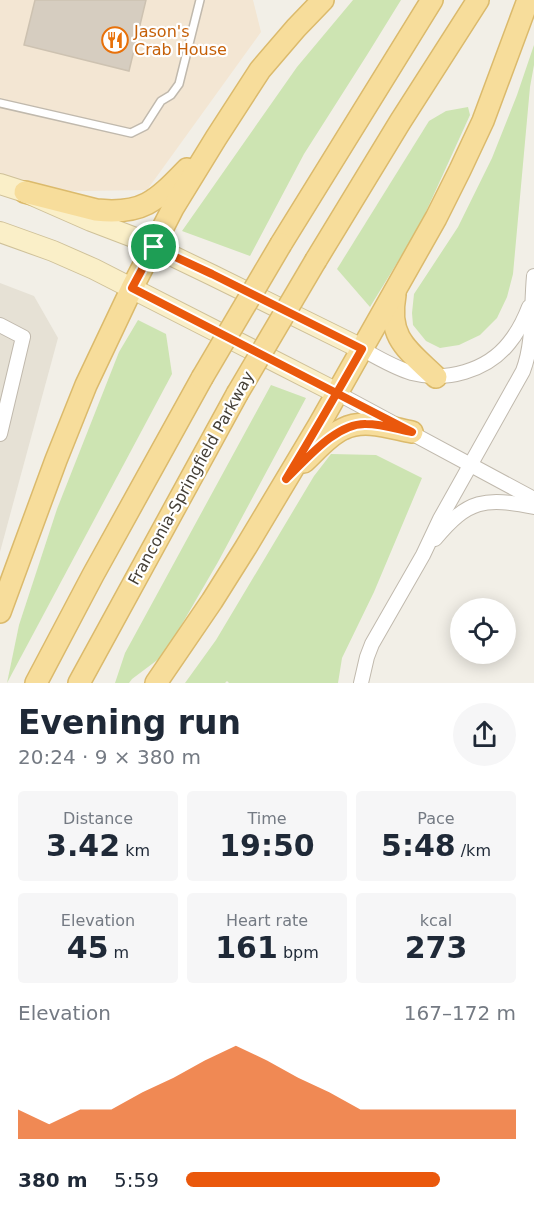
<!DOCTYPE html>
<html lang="en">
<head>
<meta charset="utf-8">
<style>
	:root { --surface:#fff; --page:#f6f6f7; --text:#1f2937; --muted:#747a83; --accent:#ea580c }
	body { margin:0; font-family:"DejaVu Sans",sans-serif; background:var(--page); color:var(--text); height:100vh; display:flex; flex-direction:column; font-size:22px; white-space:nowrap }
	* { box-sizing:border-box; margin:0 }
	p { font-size:20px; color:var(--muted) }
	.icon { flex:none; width:33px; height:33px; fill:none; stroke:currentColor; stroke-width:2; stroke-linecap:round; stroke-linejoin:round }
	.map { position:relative; height:683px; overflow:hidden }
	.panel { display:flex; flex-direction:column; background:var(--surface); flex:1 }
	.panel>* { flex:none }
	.buttons { position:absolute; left:450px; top:598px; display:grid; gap:12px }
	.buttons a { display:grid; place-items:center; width:66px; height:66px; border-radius:50%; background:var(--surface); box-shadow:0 3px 15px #0003; font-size:30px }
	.pin { position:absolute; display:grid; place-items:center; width:51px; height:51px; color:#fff; margin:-26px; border:3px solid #fff; border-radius:50%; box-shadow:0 2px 6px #0007 }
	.round { display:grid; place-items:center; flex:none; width:63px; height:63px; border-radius:32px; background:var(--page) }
	.overview { display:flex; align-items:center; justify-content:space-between; height:102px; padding:0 18px }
	h1 { font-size:33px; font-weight:700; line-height:45px }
	.stats { display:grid; grid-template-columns:repeat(3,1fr); gap:9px; height:102px; padding:6px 18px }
	.stats div { display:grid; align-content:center; border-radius:6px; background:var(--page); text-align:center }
	.stats b { font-size:30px; font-weight:700 }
	.stats small { font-size:16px; font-weight:400 }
	.stats p { font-size:16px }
	.chart { height:168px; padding:12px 18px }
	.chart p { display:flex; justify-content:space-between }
	.chart svg { width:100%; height:108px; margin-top:6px; fill:var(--accent); opacity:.7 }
	ul { padding:0 18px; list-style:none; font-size:20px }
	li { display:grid; grid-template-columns:96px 72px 1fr; align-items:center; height:45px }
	li i { height:15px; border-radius:8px; background:var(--accent) }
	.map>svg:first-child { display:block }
</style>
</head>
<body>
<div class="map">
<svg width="534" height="683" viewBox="0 0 534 683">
	<rect width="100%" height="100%" fill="#f2efe7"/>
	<path fill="#e6e1d5" d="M0 283 34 296 58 338 0 552Z"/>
	<path fill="#f3e6d3" d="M0 0H253L261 32 147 190 25 192 0 188Z"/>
	<g fill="#cde4b2">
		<path d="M353 0H401L367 55 304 154 250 256 182 231 297 67Z"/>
		<path d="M534 45V65L530 87 513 274 507 297 497 318 480 335 459 345 440 348 426 341 413 325 412 313 414 294 458 227 492 158 517 95Z"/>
		<path d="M468 107 470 115 419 227 370 307 337 269 429 121 446 111Z"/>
		<path d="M138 320 166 334 172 374 7 683 19 625 57 509 119 352Z"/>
		<path d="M271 385 306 398 218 562 164 655 132 679 129 683H115L125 653Z"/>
		<path d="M331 454 376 455 422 478 374 592 342 658 338 683H229L227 681 225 683H185L216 640 314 476Z"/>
	</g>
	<path fill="#d6cdc0" stroke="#cdc2b1" stroke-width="1.5" d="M35 0H146L129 71 24 45Z"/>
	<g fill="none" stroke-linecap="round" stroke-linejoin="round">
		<g stroke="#c0b9ad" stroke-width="10">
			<path id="service" d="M0 103 131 133 145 126 161 101 171 95 179 84 200 0"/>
		</g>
		<g stroke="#c0b9ad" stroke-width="16">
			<g id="minor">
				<path d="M0 325 23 337 0 434"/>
				<path d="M362 349C378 358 395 368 412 373 446 382 487 371 509 343 518 332 524 320 529 307"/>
				<path d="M337 393 534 499"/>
				<path d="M435 539C468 499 485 497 534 507"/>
				<path d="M361 683 367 657 372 644 423 555 440 519 523 371C534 342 531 308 534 276"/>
			</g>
		</g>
		<g stroke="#cfc199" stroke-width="22">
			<g id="secondary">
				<path d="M0 184 25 192 91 221 133 237 212 275 362 349"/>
				<path d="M0 232 53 251 94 269 337 393"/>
			</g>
		</g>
		<g stroke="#dbba6c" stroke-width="24">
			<g id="primary">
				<path d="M25 192 96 210C143 215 156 201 187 169"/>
				<path d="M281 244 432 0"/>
				<path d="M316 260 400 122 478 0"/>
				<path d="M395 295C387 338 408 350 436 377"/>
				<path d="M304 462C316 451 328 436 343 429 364 418 391 428 412 432"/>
				<path d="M0 612 56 460 86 385 132 288 173 208 216 138 260 70 296 28 323 0"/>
				<path d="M36 683 93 575 202 378"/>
				<path d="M79 683 237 394"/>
				<path d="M156 683 212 601 246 547 319 425 436 218 460 170 483 121 528 0"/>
			</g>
		</g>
		<use href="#service" stroke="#fff" stroke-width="7"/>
		<use href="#minor" stroke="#fff" stroke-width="14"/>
		<use href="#secondary" stroke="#faefc8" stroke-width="20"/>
		<use href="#primary" stroke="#f7dd9b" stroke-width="21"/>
		<g stroke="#dbba6c" stroke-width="24" stroke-linecap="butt">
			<g id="primary-bridge">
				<path d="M202 378 281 244"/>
				<path d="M237 394 316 260"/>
			</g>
		</g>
		<use href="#primary-bridge" stroke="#f7dd9b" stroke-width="21"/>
	</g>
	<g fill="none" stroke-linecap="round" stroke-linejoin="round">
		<g stroke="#fff" stroke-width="12">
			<path id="route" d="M154 247 132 288 412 432C397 429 381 424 366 424 336 423 307 459 286 479 312 436 337 393 362 349L212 274 154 247"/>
		</g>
		<use href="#route" stroke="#ea580c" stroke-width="8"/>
	</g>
	<defs>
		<g id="restaurant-ring" transform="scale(1.35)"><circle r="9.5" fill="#fff" stroke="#e8710a" stroke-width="1.5"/><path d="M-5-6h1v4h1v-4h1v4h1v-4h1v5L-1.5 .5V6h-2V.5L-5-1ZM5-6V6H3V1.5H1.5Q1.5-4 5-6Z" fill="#e8710a"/></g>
	</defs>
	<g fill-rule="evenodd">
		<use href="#restaurant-ring" x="115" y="40"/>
	</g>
	<g text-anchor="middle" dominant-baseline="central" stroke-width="4.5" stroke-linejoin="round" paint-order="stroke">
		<g font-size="16" fill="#c56008" stroke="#fff" text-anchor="start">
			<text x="134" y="31">Jason's<tspan x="134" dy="18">Crab House</tspan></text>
		</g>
		<g font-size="16" fill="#443f36" stroke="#fff">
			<text transform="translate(191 478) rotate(-61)">Franconia-Springfield Parkway</text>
		</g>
	</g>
</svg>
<div class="buttons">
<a><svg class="icon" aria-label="locate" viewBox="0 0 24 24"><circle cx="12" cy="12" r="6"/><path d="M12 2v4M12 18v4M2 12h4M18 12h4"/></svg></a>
</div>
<div class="pin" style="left:154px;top:247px;background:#1e9e55"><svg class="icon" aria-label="arrive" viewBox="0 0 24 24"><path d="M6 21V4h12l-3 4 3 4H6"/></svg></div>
</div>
<section class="panel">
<div class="overview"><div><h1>Evening run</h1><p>20:24 · 9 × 380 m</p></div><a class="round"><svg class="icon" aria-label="share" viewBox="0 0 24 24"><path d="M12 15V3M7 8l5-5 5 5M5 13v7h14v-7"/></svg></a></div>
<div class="stats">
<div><p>Distance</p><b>3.42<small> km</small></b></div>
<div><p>Time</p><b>19:50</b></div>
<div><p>Pace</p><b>5:48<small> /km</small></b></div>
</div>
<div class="stats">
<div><p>Elevation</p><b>45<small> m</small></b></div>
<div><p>Heart rate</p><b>161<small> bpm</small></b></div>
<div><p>kcal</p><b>273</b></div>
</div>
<div class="chart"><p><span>Elevation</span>167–172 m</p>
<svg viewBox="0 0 160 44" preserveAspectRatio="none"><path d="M0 44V32L10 38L20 32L30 32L40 25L50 19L60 12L70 6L80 12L90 19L100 25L110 32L120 32L130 32L140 32L150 32L160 32V44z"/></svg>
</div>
<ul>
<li><b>380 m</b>5:59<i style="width:77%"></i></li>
</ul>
</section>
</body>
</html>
